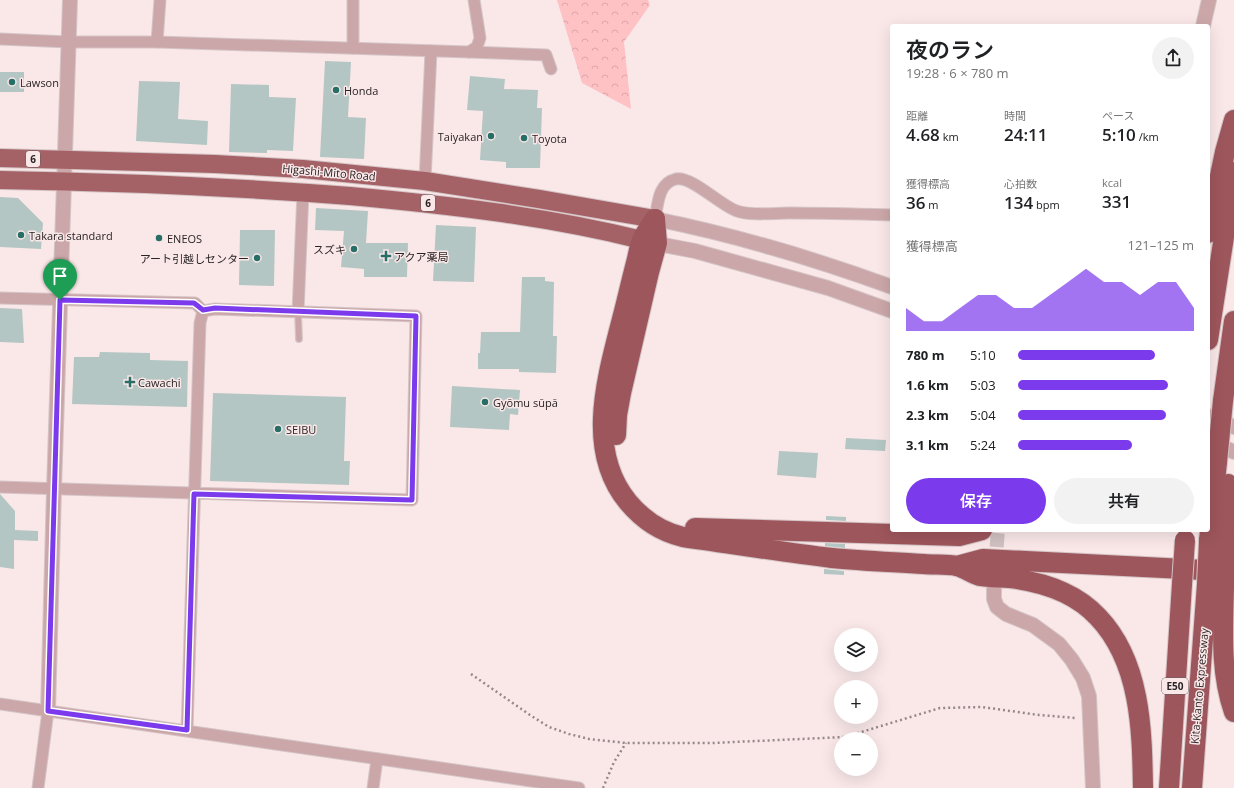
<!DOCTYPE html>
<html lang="ja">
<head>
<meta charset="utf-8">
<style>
	:root { --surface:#fff; --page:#f2f2f2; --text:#202124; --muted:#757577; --accent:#7c3aed }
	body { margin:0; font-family:"Open Sans","Noto Sans JP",sans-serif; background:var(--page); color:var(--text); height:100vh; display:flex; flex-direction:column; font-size:15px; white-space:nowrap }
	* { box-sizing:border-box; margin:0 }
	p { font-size:13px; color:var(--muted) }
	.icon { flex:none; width:22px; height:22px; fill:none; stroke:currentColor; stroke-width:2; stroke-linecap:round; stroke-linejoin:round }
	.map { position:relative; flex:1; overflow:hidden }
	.details { position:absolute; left:890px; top:24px; width:320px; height:508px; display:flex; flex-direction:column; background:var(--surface); border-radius:4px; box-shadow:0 4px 16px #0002 }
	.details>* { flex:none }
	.fabs { position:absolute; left:834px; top:628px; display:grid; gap:8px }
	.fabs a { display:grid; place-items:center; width:44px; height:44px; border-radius:50%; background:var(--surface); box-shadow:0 4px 16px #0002; font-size:20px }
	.pin { position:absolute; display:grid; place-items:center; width:34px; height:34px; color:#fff; margin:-41px -17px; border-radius:50% 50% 50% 0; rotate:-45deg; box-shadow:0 0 4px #0007 }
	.pin .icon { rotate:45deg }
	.round { display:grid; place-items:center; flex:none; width:42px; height:42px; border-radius:21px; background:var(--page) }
	.headline { display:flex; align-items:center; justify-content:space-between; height:68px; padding:0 16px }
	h1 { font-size:22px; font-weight:600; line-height:30px }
	.metrics { display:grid; grid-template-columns:repeat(3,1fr); gap:6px; height:68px; padding:4px 16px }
	.metrics div { display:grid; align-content:center }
	.metrics b { font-size:17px; font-weight:600 }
	.metrics small { font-size:11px; font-weight:400 }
	.metrics p { font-size:11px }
	.chart { height:112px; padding:8px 16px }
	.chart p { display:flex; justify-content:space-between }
	.chart svg { width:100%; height:72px; margin-top:4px; fill:var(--accent); opacity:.7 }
	.primary-button { display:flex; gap:8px; margin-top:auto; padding:8px 16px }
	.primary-button a { flex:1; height:46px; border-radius:24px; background:var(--accent); color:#fff; font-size:16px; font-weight:600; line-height:46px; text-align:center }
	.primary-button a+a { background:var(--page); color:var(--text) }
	ul { padding:0 16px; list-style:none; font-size:13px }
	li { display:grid; grid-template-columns:64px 48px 1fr; align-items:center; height:30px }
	li i { height:10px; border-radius:5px; background:var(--accent) }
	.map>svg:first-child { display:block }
</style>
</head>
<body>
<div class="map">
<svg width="1234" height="788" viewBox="0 0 1234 788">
	<defs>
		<pattern id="forest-crowns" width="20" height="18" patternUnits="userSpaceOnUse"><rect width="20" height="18" fill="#fec2c5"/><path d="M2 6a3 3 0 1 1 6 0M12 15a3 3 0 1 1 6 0" fill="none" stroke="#daa6a9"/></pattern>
	</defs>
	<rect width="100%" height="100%" fill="#fae8e9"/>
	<path fill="url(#forest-crowns)" d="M557 0H648L650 5 624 42 631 109 582 83Z"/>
	<g fill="#b4c6c3">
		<path d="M325 61 351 62 348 117 366 118 364 159 320 157Z"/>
		<rect x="0" y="72" width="24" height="20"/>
		<path d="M470 76 505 79 504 89 538 90 537 108H542L540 168H506V162L480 160 483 111 467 110Z"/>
		<path d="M139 81 180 82 178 119 208 121 207 145 136 141Z"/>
		<path d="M231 84 269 85V97L296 98 293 151 267 150V153L229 152Z"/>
		<path d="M0 197 18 198 43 223 41 249 0 247Z"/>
		<path d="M316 208 368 211 366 243H408L407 277H364V269L341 267 344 231 315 230Z"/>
		<path d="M436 225 476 227 474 282 433 281Z"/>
		<path d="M240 230H275L274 286 239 285Z"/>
		<path d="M522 277H545V281L554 282 553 336H557L556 373 519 372V369H478V353H480L481 332H520Z"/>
		<path d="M0 308 22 309 24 343 0 342Z"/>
		<path d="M100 352 150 353V360L188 361 187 407 72 404 74 357H99Z"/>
		<path d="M452 386 520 390 518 415 510 414 509 430 450 427Z"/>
		<path d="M213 393 346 397 344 461H350L349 485 210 481Z"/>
		<path d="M846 438 886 440 885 451 845 449Z"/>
		<path d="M779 451 818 453 816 478 777 475Z"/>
		<path d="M0 494 15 511V530L38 531V541L14 540V569L0 567Z"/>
		<path d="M826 516 846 517V521L826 520Z"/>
		<path d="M825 543 845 544V548L825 546Z"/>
		<path d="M824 569 844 571V575L824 574Z"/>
	</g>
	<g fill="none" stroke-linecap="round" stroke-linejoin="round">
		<path stroke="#d0c1c2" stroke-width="14" stroke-dasharray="14 7" stroke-linecap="butt" d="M995 568 998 530"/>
		<g stroke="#d5c5c6" stroke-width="8">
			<path id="service" d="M298 312 299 339"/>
		</g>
		<g stroke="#d5c5c6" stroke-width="13">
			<g id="minor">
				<path d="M353 0V48"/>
				<path d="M0 39 69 42H157L469 52 477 47 480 38 474 0"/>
				<path d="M157 42 160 0"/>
				<path d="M469 52 546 55 551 69"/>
				<path d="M425 181 431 51"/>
				<path d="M655 219C658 204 658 183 676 179 692 176 721 206 737 211 750 216 775 213 789 213 823 213 858 214 892 215"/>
				<path d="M0 298 195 303 203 311"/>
				<path d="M298 312 303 192"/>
				<path d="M0 487 412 500 416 316 215 309 203 311 200 323 187 730"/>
				<path d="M0 704 579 788"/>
				<path d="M38 788 48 711"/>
				<path d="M373 788 377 759"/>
			</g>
		</g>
		<g stroke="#d5c5c6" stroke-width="16">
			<g id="tertiary">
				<path d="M1203 26 1209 0"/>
				<path d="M655 219C735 235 815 259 892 287"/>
				<path d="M648 242 695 251 828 288 892 311"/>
				<path d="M1208 416 1234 427"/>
				<path d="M1208 440 1234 452"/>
				<path d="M994 589V599L997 607 1006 614 1033 625 1059 644 1072 660 1083 678 1089 696 1093 788"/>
				<path d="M48 711 54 489 70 0"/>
			</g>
		</g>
		<g stroke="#d5c5c6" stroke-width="20">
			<g id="trunk">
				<path d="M0 158 215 164 303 169 425 181 539 199 655 219"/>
				<path d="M0 180C117 182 234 187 350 196 448 205 546 216 642 240"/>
			</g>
		</g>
		<g stroke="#d5c5c6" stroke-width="22">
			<g id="motorway">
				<path d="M655 219C650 226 645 233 642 240 639 247 638 256 636 263 631 282 627 300 622 319 607 378 585 450 628 502 643 520 661 532 683 537 733 544 782 552 832 558 862 561 893 562 924 564 934 565 947 564 957 566 965 568 972 574 980 576 990 578 1001 577 1010 578 1042 582 1076 593 1098 617 1141 662 1142 730 1143 788"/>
				<path d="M1208 233 1225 152 1234 120"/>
				<path d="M1208 340 1234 172"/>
				<path d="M1223 401 1234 321"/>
				<path d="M616 435 617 415 621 393 649 272 657 243 655 219"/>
				<path d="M695 528 959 536 982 530"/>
				<path d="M1209 541 1217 462"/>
				<path d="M1225 542 1228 484"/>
				<path d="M957 566 983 559 1225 571"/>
				<path d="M1224 587C1223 629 1220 672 1234 712"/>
				<path d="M1169 788 1182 584"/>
				<path d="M1192 788 1207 584"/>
			</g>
		</g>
		<g stroke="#958889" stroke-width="2.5" stroke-dasharray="2 3" stroke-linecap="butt">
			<path d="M471 674 530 715 549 727 569 734 589 739 626 743H712L845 737 940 708 982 707 1039 715 1076 718"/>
			<path d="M603 788 614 762 626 743"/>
		</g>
		<use href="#service" stroke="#cba7a9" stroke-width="5.5"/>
		<use href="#minor" stroke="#cba7a9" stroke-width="11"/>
		<use href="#tertiary" stroke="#cba7a9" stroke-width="14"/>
		<use href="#trunk" stroke="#a46166" stroke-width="18"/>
		<use href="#motorway" stroke="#9d565c" stroke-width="20"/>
		<g stroke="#d5c5c6" stroke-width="22" stroke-linecap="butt">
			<g id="motorway-bridge">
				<path d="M1217 462 1223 401"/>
				<path d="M1182 584 1185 540"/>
				<path d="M1207 584 1209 541"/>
				<path d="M1224 587 1225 542"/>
			</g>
		</g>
		<use href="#motorway-bridge" stroke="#9d565c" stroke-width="20"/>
	</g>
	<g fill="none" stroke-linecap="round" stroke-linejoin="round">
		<g stroke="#fff" stroke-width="8">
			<path id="route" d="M60 300 194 303 203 310 215 308 416 316 412 500 194 494 187 730 48 711Z"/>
		</g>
		<use href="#route" stroke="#7c3aed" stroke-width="5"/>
	</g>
	<g fill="#266e66" stroke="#fae8e9" stroke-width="1.5">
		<circle cx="12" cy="82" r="4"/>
		<circle cx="336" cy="90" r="4"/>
		<circle cx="491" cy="136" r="4"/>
		<circle cx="524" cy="138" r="4"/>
		<circle cx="21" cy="235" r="4"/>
		<circle cx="159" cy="238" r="4"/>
		<circle cx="354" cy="249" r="4"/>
		<path d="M384 250h4v4h4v4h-4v4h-4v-4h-4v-4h4z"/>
		<circle cx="257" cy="258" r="4"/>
		<path d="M128 376h4v4h4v4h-4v4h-4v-4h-4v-4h4z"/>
		<circle cx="485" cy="402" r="4"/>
		<circle cx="278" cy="429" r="4"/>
	</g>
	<g text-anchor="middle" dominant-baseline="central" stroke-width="3" stroke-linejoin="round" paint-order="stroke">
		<g fill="#fae8e9" stroke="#685e5f" stroke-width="1">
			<rect x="26" y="151" width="14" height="16" rx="3"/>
			<rect x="421" y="195" width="14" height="16" rx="3"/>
			<rect x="1162" y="678" width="26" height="16" rx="3"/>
		</g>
		<g font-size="10" font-weight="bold" fill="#2a2324">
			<text x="33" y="159">6</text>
			<text x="428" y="203">6</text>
			<text x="1175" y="686">E50</text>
		</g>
		<g font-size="11" fill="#2a2324" stroke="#fae8e9" text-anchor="start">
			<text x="20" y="82">Lawson</text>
			<text x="344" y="90">Honda</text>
			<text x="483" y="136" text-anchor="end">Taiyakan</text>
			<text x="532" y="138">Toyota</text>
			<text x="29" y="235">Takara standard</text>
			<text x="167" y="238">ENEOS</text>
			<text x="346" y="249" text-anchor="end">スズキ</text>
			<text x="394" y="256">アクア薬局</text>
			<text x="249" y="258" text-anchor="end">アート引越しセンター</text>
			<text x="138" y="382">Cawachi</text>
			<text x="493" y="402">Gyōmu sūpā</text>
			<text x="286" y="429">SEIBU</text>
		</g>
		<g font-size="11" fill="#2a2324" stroke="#fae8e9">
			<text transform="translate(329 172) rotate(5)">Higashi-Mito Road</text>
			<text transform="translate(1199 686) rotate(-85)">Kita-Kanto Expressway</text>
		</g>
	</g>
</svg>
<div class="fabs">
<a><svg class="icon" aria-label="layers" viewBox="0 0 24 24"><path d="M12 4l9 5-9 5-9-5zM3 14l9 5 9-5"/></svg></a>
<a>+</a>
<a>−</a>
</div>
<div class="pin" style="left:60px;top:300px;background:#1e9e55"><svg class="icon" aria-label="arrive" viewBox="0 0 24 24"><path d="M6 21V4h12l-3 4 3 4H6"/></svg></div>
<section class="details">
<div class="headline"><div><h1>夜のラン</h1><p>19:28 · 6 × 780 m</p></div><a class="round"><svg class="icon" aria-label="share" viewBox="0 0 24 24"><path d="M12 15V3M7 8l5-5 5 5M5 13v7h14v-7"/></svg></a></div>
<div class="metrics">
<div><p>距離</p><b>4.68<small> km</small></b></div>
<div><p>時間</p><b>24:11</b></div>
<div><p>ペース</p><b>5:10<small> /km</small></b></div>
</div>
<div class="metrics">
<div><p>獲得標高</p><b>36<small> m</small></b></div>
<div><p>心拍数</p><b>134<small> bpm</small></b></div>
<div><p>kcal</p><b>331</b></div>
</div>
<div class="chart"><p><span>獲得標高</span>121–125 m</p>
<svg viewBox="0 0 160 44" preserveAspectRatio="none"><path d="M0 44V30L10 38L20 38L30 30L40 22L50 22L60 30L70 30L80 22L90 14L100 6L110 14L120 14L130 22L140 14L150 14L160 30V44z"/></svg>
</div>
<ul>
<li><b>780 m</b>5:10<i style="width:78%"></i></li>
<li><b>1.6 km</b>5:03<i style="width:85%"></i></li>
<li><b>2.3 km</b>5:04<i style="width:84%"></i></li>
<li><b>3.1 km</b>5:24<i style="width:65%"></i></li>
</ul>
<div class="primary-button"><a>保存</a><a>共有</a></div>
</section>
</div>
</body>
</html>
